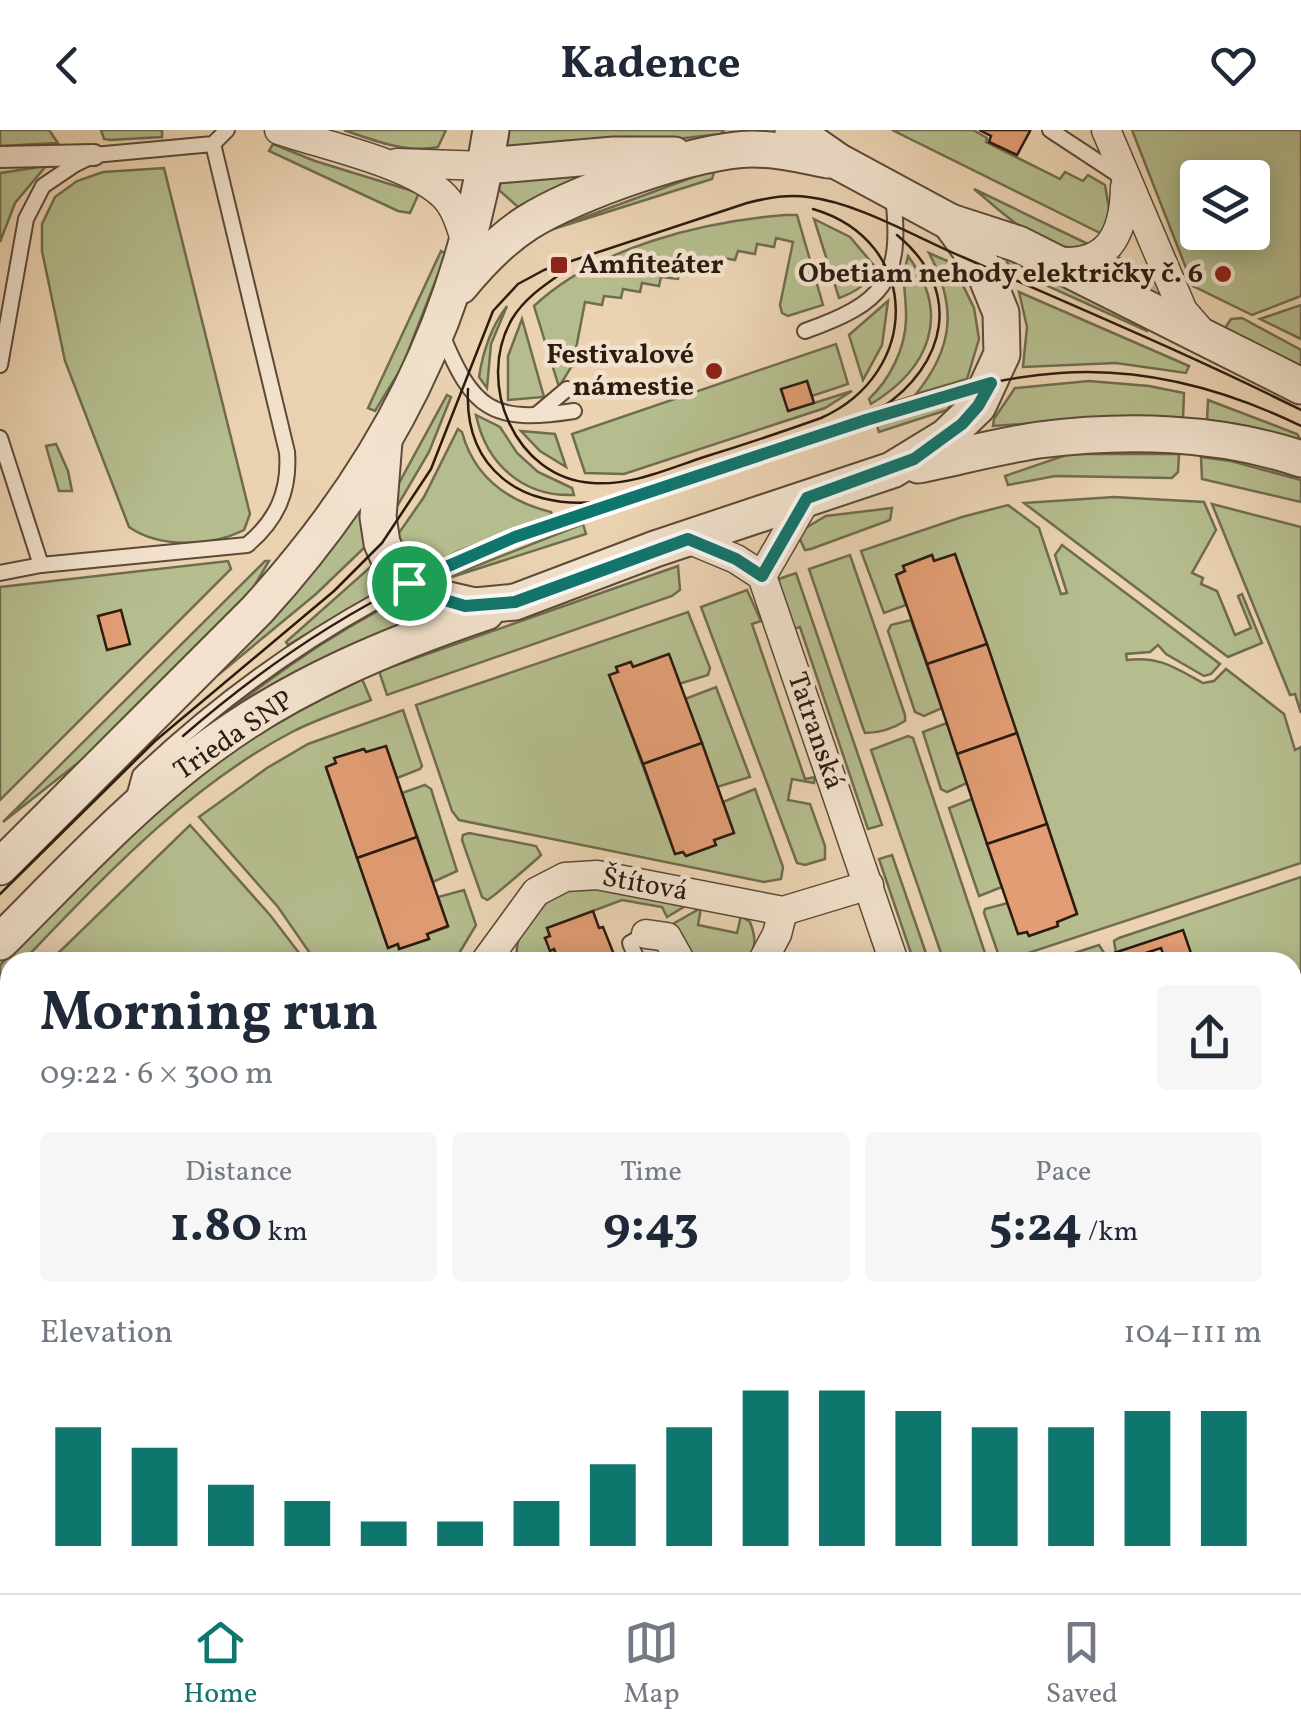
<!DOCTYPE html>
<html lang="en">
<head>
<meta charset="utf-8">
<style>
	:root { --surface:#fff; --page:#f6f6f7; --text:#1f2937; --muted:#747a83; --line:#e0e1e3; --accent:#0f766e }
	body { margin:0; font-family:Vollkorn,serif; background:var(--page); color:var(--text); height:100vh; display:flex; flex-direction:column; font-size:38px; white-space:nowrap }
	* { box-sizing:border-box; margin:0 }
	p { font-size:32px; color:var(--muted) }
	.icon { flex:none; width:55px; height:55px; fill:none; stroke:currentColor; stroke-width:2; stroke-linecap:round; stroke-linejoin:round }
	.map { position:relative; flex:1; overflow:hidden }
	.details { position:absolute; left:0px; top:822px; width:1302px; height:642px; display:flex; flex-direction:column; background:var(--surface); border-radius:30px 30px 0 0; box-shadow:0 5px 25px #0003 }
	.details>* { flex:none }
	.tools { position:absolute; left:1180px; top:30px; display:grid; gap:20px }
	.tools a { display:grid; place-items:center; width:90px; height:90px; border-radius:10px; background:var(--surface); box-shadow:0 5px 25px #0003; font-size:50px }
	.pin { position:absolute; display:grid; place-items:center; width:85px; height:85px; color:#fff; margin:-42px; border:5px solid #fff; border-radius:50%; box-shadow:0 2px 10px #0007 }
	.round { display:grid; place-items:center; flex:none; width:105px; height:105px; border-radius:10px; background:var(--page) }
	.head { display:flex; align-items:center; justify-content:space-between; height:170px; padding:0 40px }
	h1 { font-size:55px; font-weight:700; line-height:75px }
	.stats { display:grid; grid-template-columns:repeat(3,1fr); gap:15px; height:170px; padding:10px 40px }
	.stats div { display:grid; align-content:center; border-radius:10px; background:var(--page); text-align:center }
	.stats b { font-size:50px; font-weight:700 }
	.stats small { font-size:28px; font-weight:400 }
	.stats p { font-size:28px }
	.chart { height:280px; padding:20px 40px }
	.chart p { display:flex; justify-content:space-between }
	.chart svg { width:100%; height:180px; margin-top:10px; stroke:var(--accent); stroke-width:6 }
	header { display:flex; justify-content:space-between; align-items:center; height:130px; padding:0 40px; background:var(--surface); font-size:45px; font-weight:700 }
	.menu { display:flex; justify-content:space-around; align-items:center; height:140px; border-top:2px solid var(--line); background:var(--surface); font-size:28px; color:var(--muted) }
	.menu a { display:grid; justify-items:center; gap:5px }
	.menu .on { color:var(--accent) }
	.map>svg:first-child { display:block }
</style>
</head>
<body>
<header><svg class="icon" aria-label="back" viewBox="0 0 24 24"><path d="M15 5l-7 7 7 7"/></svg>Kadence<svg class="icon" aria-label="heart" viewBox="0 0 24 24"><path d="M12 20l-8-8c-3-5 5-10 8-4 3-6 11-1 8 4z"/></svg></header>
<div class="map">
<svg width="1301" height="1463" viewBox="0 0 1301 1463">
	<rect width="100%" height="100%" fill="#ebd3b2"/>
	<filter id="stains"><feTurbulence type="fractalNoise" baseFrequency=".002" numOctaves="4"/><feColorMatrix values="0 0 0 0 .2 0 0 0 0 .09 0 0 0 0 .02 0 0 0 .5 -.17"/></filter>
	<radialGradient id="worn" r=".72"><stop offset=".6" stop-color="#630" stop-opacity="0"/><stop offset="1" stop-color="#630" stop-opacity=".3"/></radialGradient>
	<g fill="#b5bd8e" stroke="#706c4f" stroke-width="2.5" fill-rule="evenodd">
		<path d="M0 0H49L58 13 0 16Z"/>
		<path d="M101 0H162V7L110 10 104 9Z"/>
		<path d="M344 0H446L438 17C408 24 372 10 344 0Z"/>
		<path d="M509 0H724L721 4 506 28Z"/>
		<path d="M892 0H973L987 8 986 12 1060 49 1065 42 1083 51 1088 45 1105 55 1111 90 1102 104Z"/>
		<path d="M1132 0H1301V166L1252 185 1193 156ZM1198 48H1252V102H1198Z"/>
		<path d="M273 14 315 31 419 63 410 83 398 81 269 21Z"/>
		<path d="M615 34 553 59 518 77 499 60 502 46Z"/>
		<path d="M46 36 15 73 0 112V43Z"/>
		<path d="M164 38 250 384 244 400C210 417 159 418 129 397L65 231 42 121V94L55 67 77 51 103 42Z"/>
		<path d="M715 39 712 49 547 101Z"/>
		<path d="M974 59 1088 114C1047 130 1004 83 974 59Z"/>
		<path d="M785 85H797L823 175 788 186 782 183 780 175 793 112 776 108 774 117 757 114 755 124 738 121 735 130 718 127 716 137 699 134 697 143 680 140 678 149 661 147 659 156 642 153 640 162 623 159 621 168 604 166 602 175 585 172 573 234 559 257 534 176C597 117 702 92 785 85Z"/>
		<path d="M814 89 850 107 877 139C867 154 856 162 839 168Z"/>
		<path d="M441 121 446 124 402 237 375 281 368 278Z"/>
		<path d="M929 123 952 133 974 178 979 209 967 249 916 264C954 217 957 176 929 123Z"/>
		<path d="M908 126C952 185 929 239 871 274L869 269C890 249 905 219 906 190 907 162 900 156 908 126Z"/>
		<path d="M1005 126 1149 193 1147 201 1010 139Z"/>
		<path d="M1116 126 1163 150 1173 175 1096 136Z"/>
		<path d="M1019 162 1189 236 1186 243 1116 233 1023 237 1027 197Z"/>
		<path d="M888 171 882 215 863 250 849 205Z"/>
		<path d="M1301 175V209L1260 189Z"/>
		<path d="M507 176 491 214 487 258 479 247C483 221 491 197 507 176Z"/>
		<path d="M1242 188 1301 220V239L1223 201 1231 189Z"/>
		<path d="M522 189 544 267 508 270V226Z"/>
		<path d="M836 214 848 254 812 266 807 251 781 260 789 281 852 261 825 278 624 344 585 343 572 304Z"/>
		<path d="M1089 251 1149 256 1184 263 1183 289 1109 288 993 296 994 289 1015 258Z"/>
		<path d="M447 265 451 267 429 322 392 385 398 355Z"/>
		<path d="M1208 270 1297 304 1301 310 1236 294 1207 290Z"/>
		<path d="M953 272 947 280 879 302 877 296Z"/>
		<path d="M476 285 500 297 517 323 538 342 572 358 574 365C523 367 486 334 476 285Z"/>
		<path d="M458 299 462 302C474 347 507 371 551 382L552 385 459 421 416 442 394 410 424 367Z"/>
		<path d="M521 301 555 304 566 337 540 321Z"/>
		<path d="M56 314 68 341 72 361H59L46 316Z"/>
		<path d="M1069 324H1179L1178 342 1172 348 1055 346 1008 355 1005 346Z"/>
		<path d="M1201 327 1231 331 1301 350V372L1202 349Z"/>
		<path d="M1114 367 1204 372 1216 400 1192 443 1203 448 1201 454 1217 461 1235 505 1251 498 1238 466 1242 464 1262 513 1228 527 1024 373Z"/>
		<path d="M1212 374 1301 397V583L1295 564 1290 565Z"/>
		<path d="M1008 375 1039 398 1061 464 1067 463 1055 425 1062 415 1220 534 1211 544 1204 546 1166 524 1158 515 1150 522 1126 524 1127 530C1160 526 1175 538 1203 553L1214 551 1226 539 1284 584 1295 620 1301 617V733L1001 832 984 783 985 779 1008 773 1029 806 1058 796 1057 792 1077 783 955 424 934 431 932 425 903 436 905 441 896 445 906 475 884 483 861 421 962 387Z"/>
		<path d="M361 376 367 415 316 464 218 545 295 463Z"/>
		<path d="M892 378 890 390 811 419 805 420 797 403 826 386Z"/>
		<path d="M583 394 586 404 433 453Z"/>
		<path d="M850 425 905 585V591C894 598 879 603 865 603L863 598 809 439Z"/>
		<path d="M228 431 231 439 0 670V457Z"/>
		<path d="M265 431H269L252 460 88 625 3 692Z"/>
		<path d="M376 432 392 454 288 515 286 512Z"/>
		<path d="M678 436 680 460 672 466 387 565 379 541Z"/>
		<path d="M796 443 882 695 868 699 800 497 792 499 779 460V449Z"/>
		<path d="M747 460 761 491 752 494 805 649 815 647 814 653 792 649 788 670 810 674 825 716V729L805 735 797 733 701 477Z"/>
		<path d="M407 466 428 481 184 618C253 559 325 506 407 466Z"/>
		<path d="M688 482 710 538 708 545 679 554 668 524 633 537 630 532 616 537 618 542 610 546 675 724 683 722 686 726 715 715 714 710 734 703 723 672 755 659 783 737 781 749 764 752 459 690 452 681 416 575Z"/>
		<path d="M911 490 942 578 924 586 915 582 888 501 891 495Z"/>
		<path d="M362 549 371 570C345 580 317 589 292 602 187 657 103 748 22 832H10V845L0 855V835C76 758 150 677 240 616 278 590 321 570 362 549Z"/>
		<path d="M716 557 750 647 717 657 685 569Z"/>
		<path d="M403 580 422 636 420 639 397 648 386 617 366 622 363 619 335 628 336 633 326 638 388 817 398 814 400 818 429 809 427 804 448 797 438 767 464 760 476 795 454 832H316L278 777 199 687 267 638 308 614Z"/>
		<path d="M947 593 967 653 947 662 941 659 923 602Z"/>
		<path d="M908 606 913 608 988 832H944L871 620Z"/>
		<path d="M425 655 431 659 457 741 433 752 402 663Z"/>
		<path d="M972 669 1002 757 979 766 949 678Z"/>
		<path d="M190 695 270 785 306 832H49Z"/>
		<path d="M469 703 536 716 541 725C536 730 491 769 487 770L482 767 462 710 463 705Z"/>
		<path d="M892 725 929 832H914L879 729Z"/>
		<path d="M1301 747V859L1293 921 1292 832H1194L1182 801 1116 823 1114 811 1119 808Z"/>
		<path d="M578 758H599L687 775 667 787 662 777 622 770 547 798 550 806 545 808 554 819 559 832H517C513 794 542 767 578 758Z"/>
		<path d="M701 778 698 795 737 803 741 786 750 792C769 840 723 832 692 832L671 795Z"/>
		<path d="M1099 815 1106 826 1082 832H1047Z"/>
		<path d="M10 872V1049L0 1057V882Z"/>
		<path d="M1293 1354 1301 1355V1418L1293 1421Z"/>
		<path d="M328 1455H439L443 1463H325Z"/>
		<path d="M788 1455H841L844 1463H792Z"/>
	</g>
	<g fill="#e29d74" stroke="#2c1b10" stroke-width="2.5">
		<path d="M979 0H1028L1030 1 1017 25 989 12 991 6Z"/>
		<path d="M807 251 814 273 788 281 781 259Z"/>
		<path d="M955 424 987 514 927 534 896 445 905 441 903 436 932 425 934 431Z"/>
		<path d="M121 480 130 514 107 520 98 486Z"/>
		<path d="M987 514 1017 603 957 624 927 534Z"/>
		<path d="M669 524 702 613 643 634 609 545 618 542 616 537 631 532 633 537Z"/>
		<path d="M1017 603 1047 694 987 714 957 624Z"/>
		<path d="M702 613 734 703 714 710 716 715 686 726 683 722 675 724 643 634Z"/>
		<path d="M386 616 417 707 357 728 326 637 336 633 334 628 364 619 366 622Z"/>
		<path d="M1047 694 1077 784 1057 792 1058 796 1029 806 1027 802 1018 804 987 714Z"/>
		<path d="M417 707 448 796 427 804 429 809 399 819 398 814 388 818 357 728Z"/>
		<path d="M593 781 599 798 603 797 617 832H559L554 819 550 821 545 808 550 806 547 798Z"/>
		<path d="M1183 800 1194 832H1166L1161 818 1118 832H1087Z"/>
		<path d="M1301 859V941L1300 936 1292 934Z"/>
		<path d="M1292 976 1301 977V1061L1292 1060Z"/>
		<path d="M1292 1249 1301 1250V1310L1292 1309Z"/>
		<path d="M10 1278V1305L1 1301Z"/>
		<path d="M1 1301 10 1305V1340L0 1336Z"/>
		<path d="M0 1336 10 1340V1376L0 1372Z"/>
		<path d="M0 1372 10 1376V1412L0 1408Z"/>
		<path d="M0 1442 10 1446V1455H27L24 1463H0Z"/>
		<path d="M125 1455H200L197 1463H141Z"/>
		<path d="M238 1455H294L310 1461 235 1463Z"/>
		<path d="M537 1455H615L619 1463H540Z"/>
		<path d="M657 1455H685L686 1456 661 1463Z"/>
		<path d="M742 1455H751L755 1463H728Z"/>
		<path d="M841 1455H899L901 1462 908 1460 909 1463H844Z"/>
	</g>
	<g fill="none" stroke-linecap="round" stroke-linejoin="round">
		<g stroke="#5c4938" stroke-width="18">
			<g id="service">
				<path d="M1050 0 1120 46"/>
				<path d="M805 201C884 173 903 151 893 66"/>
				<path d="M442 205C473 279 491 294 574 281"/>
				<path d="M0 235 26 89 43 56 74 35 94 25 213 14 227 0"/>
				<path d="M536 285 567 259"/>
				<path d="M0 308 41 435"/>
				<path d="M0 443 41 435 247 415C277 390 290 361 287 322L213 14"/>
				<path d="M134 667 140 645C249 542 375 460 516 407 582 382 650 363 717 340 806 311 894 277 984 254"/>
				<path d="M638 832 630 813 646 804"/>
				<path d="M704 1455 708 1463"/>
				<path d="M769 1455 773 1463"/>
				<path d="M921 1455 924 1463"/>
				<path d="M967 1463 986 1455"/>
			</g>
		</g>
		<g stroke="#5c4938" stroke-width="24">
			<path id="pedestrian" d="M0 27 94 25"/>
		</g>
		<g stroke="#5c4938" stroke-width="31">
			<g id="minor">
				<path d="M279 0C323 15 414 34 445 67 457 80 462 100 467 117"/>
				<path d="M1106 0 1183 181 1203 204"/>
				<path d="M397 33 486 36"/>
				<path d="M1053 131C1108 138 1124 105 1125 57"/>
				<path d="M688 409 736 429 762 446 894 832"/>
				<path d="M762 446 807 368"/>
				<path d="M646 804 667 807 681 832"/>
				<path d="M485 832 536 762 565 747 597 745 783 781 869 755"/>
				<path d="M762 832 777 804 783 781"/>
				<path d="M1292 1184 1301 1185"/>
				<path d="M0 1254 10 1227"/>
				<path d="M637 1455 640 1463"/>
				<path d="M997 1455 1004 1463"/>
				<path d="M218 1463 221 1455"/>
				<path d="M1063 1463 1075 1455"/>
			</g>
		</g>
		<g stroke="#5c4938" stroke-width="39">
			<g id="tertiary">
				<path d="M486 36 614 25H674"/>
				<path d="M950 92 1018 114 1301 256"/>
				<path d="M460 156C479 133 502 109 527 93 574 63 696 20 752 19 778 19 803 25 828 30"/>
				<path d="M384 311 378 387 382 413 390 431 409 453 431 466 475 476 515 472 655 419 892 340 946 307 978 276 1002 224 1001 183 982 136 950 92 839 32 793 0"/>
				<path d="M918 335C958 327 999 316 1039 310 1125 299 1219 301 1301 329"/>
				<path d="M0 737 257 480C386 339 462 189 491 0"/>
				<path d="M0 812C68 744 134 672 212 615 293 555 391 514 486 482"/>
			</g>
		</g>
		<use href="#service" stroke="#f2e2cd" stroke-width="14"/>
		<use href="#pedestrian" stroke="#f2e2cd" stroke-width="20"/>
		<use href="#minor" stroke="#f2e2cd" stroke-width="28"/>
		<use href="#tertiary" stroke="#f2e2cd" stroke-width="35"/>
		<g stroke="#2c1b10" stroke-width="2.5">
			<path d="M562 143C543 156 524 169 512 189 475 253 515 348 592 353 631 356 668 339 704 327 743 315 782 302 821 288 922 243 922 111 813 79"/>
			<path d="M468 259C464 339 521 379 596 372"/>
			<path d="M880 279C947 235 964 160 897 105"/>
			<path d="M183 606C251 547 326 494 407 454 528 396 657 360 784 318 874 288 965 249 1060 243 1145 237 1225 259 1301 296"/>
			<path d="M0 764 155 611 334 461 382 413 431 339 493 181 518 154 544 140 747 73C766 68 787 64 808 67 859 73 917 108 965 128 1078 178 1191 225 1301 280"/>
		</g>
	</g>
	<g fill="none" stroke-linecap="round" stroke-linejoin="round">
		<g stroke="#fff" stroke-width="20">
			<path id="route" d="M991 253 978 276 962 294 914 329 807 368 762 446 736 429 688 409 515 472 465 476 431 466 409 453 515 407 589 382 866 290Z"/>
		</g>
		<use href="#route" stroke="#0f766e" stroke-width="12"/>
	</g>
	<g fill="#8f2418" stroke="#f2e2cd" stroke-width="4">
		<rect x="549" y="125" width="20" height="20" rx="5"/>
		<circle cx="1223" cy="144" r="10"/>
		<circle cx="714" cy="241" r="10"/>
	</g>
	<g text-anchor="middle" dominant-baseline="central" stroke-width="9" stroke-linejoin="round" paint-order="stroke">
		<g font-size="28" font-weight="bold" fill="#2c1b10" stroke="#f2e2cd" text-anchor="end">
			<text x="579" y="135" text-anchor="start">Amfiteáter</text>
			<text x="1203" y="144">Obetiam nehody električky č. 6</text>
			<text x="694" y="225">Festivalové<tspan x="694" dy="32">námestie</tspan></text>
		</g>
		<g font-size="28" fill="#2c1b10" stroke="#f2e2cd">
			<text transform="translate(815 601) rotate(71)">Tatranská</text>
			<text transform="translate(234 606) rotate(-34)">Trieda SNP</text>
			<text transform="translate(645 755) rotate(10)">Štítová</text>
		</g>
	</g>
	<rect width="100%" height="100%" filter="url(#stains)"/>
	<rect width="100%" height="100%" fill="url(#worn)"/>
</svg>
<div class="tools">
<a><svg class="icon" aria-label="layers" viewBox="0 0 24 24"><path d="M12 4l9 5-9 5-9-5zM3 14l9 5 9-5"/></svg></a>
</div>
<div class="pin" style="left:409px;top:453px;background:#1e9e55"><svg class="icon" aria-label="arrive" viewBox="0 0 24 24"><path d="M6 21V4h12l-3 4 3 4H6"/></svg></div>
<section class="details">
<div class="head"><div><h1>Morning run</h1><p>09:22 · 6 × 300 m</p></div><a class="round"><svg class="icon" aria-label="share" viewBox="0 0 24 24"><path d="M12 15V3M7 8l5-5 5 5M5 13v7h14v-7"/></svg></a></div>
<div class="stats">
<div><p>Distance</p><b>1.80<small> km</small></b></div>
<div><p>Time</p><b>9:43</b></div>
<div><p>Pace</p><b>5:24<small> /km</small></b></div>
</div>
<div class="chart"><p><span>Elevation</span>104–111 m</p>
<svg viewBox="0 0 160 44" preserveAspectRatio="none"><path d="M5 44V15M15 44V20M25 44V29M35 44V33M45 44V38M55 44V38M65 44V33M75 44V24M85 44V15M95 44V6M105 44V6M115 44V11M125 44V15M135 44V15M145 44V11M155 44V11"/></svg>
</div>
</section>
</div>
<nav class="menu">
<a class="on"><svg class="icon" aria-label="home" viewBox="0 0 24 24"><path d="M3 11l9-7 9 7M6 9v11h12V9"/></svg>Home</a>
<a><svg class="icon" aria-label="map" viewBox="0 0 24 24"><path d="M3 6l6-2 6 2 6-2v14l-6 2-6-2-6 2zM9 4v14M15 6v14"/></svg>Map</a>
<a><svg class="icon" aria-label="saved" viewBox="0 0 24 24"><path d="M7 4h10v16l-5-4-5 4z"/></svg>Saved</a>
</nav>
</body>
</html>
